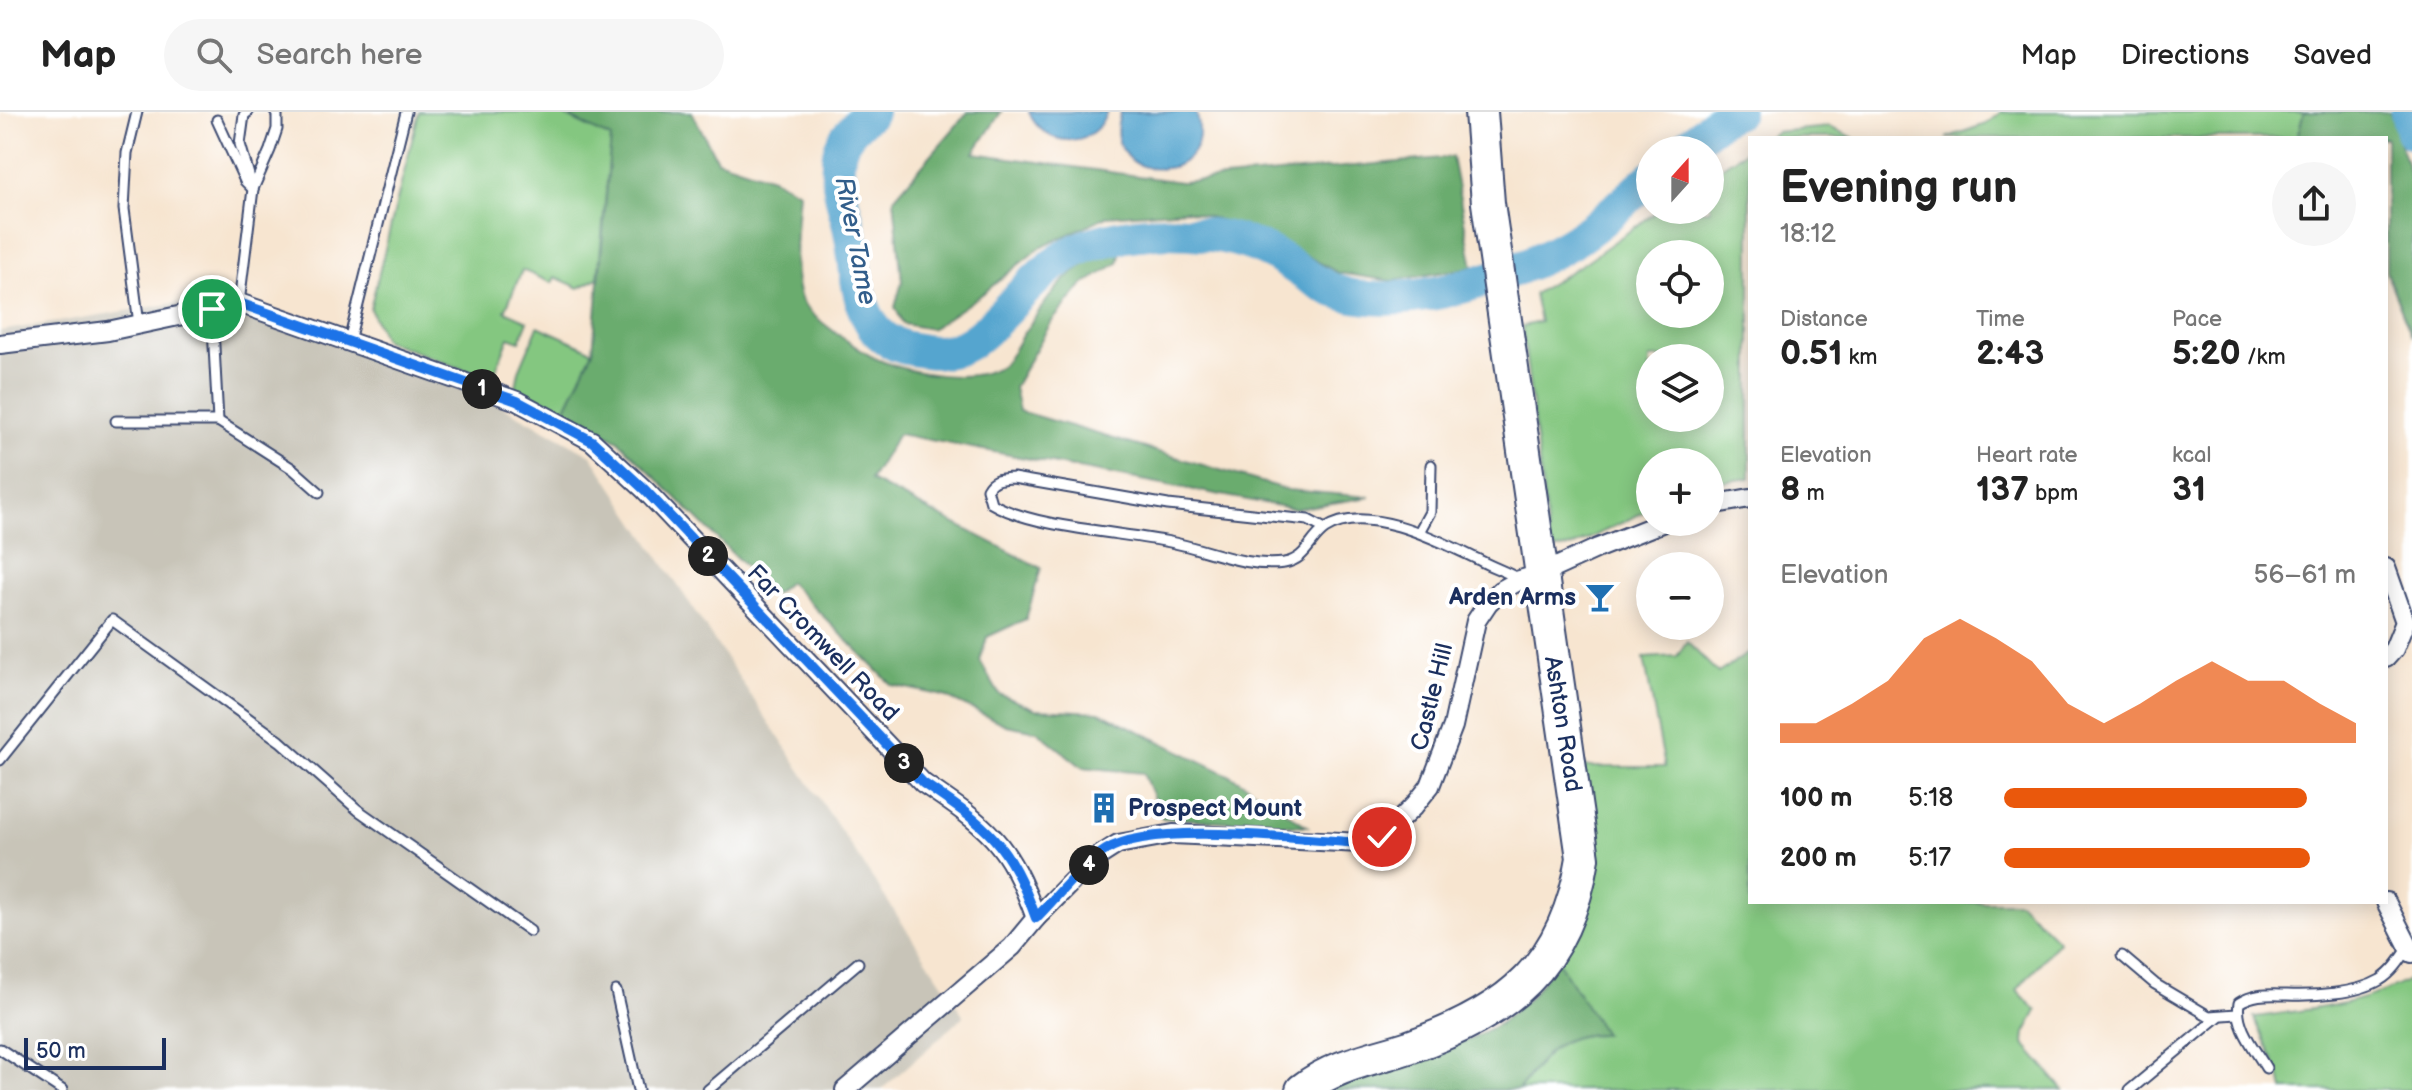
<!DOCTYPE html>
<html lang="en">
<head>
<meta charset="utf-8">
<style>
	:root { --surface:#fff; --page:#f6f6f6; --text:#222; --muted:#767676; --line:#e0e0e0; --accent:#ea580c }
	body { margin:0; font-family:"Balsamiq Sans",sans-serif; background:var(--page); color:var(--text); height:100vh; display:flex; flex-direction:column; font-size:30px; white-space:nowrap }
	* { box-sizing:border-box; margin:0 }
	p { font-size:26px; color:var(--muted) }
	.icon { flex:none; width:44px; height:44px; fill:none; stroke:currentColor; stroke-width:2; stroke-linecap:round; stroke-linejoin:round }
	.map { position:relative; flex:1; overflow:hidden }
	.side { position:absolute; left:1748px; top:24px; width:640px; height:768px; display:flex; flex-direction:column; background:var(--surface); border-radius:0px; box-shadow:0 4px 20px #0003 }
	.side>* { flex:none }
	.needle { width:52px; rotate:21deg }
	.controls { position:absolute; left:1636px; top:24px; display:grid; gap:16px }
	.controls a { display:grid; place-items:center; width:88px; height:88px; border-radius:50%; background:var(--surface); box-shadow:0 4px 20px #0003; font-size:40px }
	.scale { position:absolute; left:24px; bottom:20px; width:142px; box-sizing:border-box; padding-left:8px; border:4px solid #1b2f5e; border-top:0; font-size:22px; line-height:28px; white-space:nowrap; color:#1b2f5e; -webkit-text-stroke:6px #fff; paint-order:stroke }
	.pin { position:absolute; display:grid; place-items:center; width:68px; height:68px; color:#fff; margin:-34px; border:4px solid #fff; border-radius:50%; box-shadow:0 2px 8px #0007 }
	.km { position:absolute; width:40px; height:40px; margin:-20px; border-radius:50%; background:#222; color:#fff; font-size:22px; line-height:40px; text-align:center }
	.round { display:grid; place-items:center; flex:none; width:84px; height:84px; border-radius:42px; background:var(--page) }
	.summary { display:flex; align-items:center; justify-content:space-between; height:136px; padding:0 32px }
	h1 { font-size:44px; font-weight:700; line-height:60px }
	.metrics { display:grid; grid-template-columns:repeat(3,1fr); gap:12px; height:136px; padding:8px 32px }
	.metrics div { display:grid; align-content:center }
	.metrics b { font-size:34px; font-weight:700 }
	.metrics small { font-size:22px; font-weight:400 }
	.metrics p { font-size:22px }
	.chart { height:224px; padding:16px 32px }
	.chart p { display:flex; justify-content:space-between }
	.chart svg { width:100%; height:144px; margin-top:8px; fill:var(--accent); opacity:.7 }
	ul { padding:0 32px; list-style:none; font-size:26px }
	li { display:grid; grid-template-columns:128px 96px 1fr; align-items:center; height:60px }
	li i { height:20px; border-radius:10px; background:var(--accent) }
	header { display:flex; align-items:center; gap:48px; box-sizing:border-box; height:112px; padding:0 40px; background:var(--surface); border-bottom:2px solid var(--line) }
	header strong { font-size:38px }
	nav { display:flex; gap:44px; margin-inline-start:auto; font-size:28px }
	.search { width:560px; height:72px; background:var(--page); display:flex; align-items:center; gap:20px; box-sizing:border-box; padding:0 28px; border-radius:44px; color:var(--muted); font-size:30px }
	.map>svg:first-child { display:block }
</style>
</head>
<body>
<header>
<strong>Map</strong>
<div class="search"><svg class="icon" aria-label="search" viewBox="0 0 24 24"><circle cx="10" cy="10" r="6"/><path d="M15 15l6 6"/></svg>Search here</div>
<nav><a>Map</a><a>Directions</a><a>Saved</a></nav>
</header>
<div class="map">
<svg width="2412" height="978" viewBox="0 0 2412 978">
	<rect width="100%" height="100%" fill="#fff"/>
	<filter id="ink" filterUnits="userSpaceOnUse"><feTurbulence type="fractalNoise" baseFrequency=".0125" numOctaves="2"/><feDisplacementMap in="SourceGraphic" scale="16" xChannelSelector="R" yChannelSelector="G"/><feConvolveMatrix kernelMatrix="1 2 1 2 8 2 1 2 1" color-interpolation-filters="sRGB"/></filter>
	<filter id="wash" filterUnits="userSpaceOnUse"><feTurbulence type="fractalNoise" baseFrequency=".006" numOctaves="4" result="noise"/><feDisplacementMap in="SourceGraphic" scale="32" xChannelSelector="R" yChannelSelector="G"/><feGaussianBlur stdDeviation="1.8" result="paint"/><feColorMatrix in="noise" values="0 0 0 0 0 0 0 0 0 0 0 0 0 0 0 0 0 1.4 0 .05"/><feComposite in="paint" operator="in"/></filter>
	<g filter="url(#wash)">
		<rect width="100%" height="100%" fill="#f7e5d0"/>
		<path fill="#c8c4b8" d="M208 186 487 286 591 343 964 904 881 978H0V219Z"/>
		<g fill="#84c780" stroke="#507b6f" stroke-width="2" fill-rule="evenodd">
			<path d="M419 0H557L611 26 598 166 579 176 555 165 552 171 522 158 505 199 528 209 520 229 509 225 492 268 384 228 370 197Z"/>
			<path d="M2001 0H2304L2297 26H1946L1986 12Z"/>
			<path d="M1829 15 1854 26H1766L1776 20Z"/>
			<path d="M1750 36V366L1710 372V350H1650V397L1572 435 1550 438 1522 214 1540 210 1534 182 1587 149 1659 98H1710V62ZM1650 142H1710V202H1650ZM1650 246H1710V306H1650Z"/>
			<path d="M538 214 593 239 564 300 515 280 519 259Z"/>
			<path d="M1687 530 1718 561 1750 540V790H2019L2059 829 2017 878 2037 899 2025 921 2024 932 2064 978H1519C1546 944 1555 921 1603 922L1558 849 1580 655H1665L1644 546 1677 544Z"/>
			<path d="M2412 866V978H2283L2280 963 2254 905C2307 898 2365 893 2412 866Z"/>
		</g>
		<g fill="#6bac6e" stroke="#436e66" stroke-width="2">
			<path d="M571 0H692L717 48 772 66 799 80C797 107 789 173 805 194 814 207 864 242 879 248 909 261 975 274 1003 252 1011 246 1017 231 1023 222 1053 180 1068 151 1121 138L1118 151 1082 174 1052 209 1014 275 1019 299 1288 378 1370 385 1295 397 898 322 870 368 1041 456 1026 507 987 525 980 549 999 582 1035 597 1100 600 1237 667 1307 714 1162 706 1143 661 1082 655 1037 619 1006 613 944 584 892 573 789 470 774 483 619 329 564 300 593 239 611 26 572 7Z"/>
			<path d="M968 0H1001L974 41 1181 70 1452 45 1473 155 1392 169 1338 161 1268 123 1186 98 1107 104 1038 137 981 183 931 217 903 212 895 195 902 170 894 86Z"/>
			<path d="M2304 0H2390L2412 70V224L2386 160V26H2297Z"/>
			<path d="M1558 849 1604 922C1555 921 1546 943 1518 978H1324L1470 927 1499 912 1530 885Z"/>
		</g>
		<g fill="#54a5cf" stroke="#386a96" stroke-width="2">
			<path d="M1029 0H1107C1093 39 1043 36 1029 0Z"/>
			<path d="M1121 0H1196C1220 78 1095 73 1121 0Z"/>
		</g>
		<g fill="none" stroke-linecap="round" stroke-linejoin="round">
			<g stroke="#54a5cf" stroke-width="34">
				<path d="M871 0C858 11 842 24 839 42 834 66 845 96 850 119 859 162 853 228 912 237 928 240 944 242 960 236 979 228 991 213 1006 198 1034 168 1061 139 1102 129 1153 115 1225 117 1273 142 1294 153 1312 170 1335 179 1401 204 1524 162 1581 124 1606 108 1628 85 1650 66"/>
				<path d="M2407 0 2412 20"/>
				<path d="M1681 38 1721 7 1737 0"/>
			</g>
		</g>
	</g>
	<g filter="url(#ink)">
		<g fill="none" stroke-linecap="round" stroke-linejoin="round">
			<g stroke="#3c4a6f" stroke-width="13">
				<g id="lane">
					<path d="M137 0 127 41 124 97 139 212"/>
					<path d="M248 0 244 3 240 32 253 77"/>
					<path d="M217 8 245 69 251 75"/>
					<path d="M239 191 253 77 270 38 277 17V3L275 0"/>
					<path d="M349 229 406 0"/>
					<path d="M116 309H218L212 197"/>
					<path d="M218 309 293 357 319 380"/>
					<path d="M1325 417 1308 408 1168 393 1013 366C1001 367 993 366 987 377L991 391C1033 416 1120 420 1170 430 1207 437 1245 456 1284 451 1307 447 1309 428 1325 417 1366 389 1444 431 1481 449 1494 456 1508 460 1520 468"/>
					<path d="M1419 420 1430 400 1431 353"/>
					<path d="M0 648 112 508 280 629 358 698 530 819"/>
					<path d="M2122 844 2155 872 2209 904 2237 902"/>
					<path d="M616 879 638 978"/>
					<path d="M0 937 62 978"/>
					<path d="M2266 956C2255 937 2235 914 2239 891 2255 881 2269 883 2287 883 2314 884 2356 882 2380 868 2393 860 2401 847 2409 835"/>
					<path d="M708 978 858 851"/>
					<path d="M2130 978 2218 905"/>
				</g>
			</g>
			<g stroke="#3c4a6f" stroke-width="22">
				<g id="street">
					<path d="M0 232 108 219 239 191 517 289 592 329 645 378 923 671C989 716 1008 729 1036 806"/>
					<path d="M1710 393 1750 386"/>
					<path d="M2386 456 2405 510 2394 537 2386 546"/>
					<path d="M2386 790 2412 841"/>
					<path d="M845 978 1012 835 1036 806 1093 748 1118 732 1173 722 1362 731 1382 725 1414 694 1430 674 1453 614 1476 509 1488 491 1500 479 1520 468 1541 462 1598 436 1664 410"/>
				</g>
			</g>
			<g stroke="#3c4a6f" stroke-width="36">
				<path id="highway" d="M1302 978C1334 953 1372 947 1409 935 1509 900 1566 854 1583 746L1488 91 1481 0"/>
			</g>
			<use href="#lane" stroke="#fff" stroke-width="9"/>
			<use href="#street" stroke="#fff" stroke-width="18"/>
			<use href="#highway" stroke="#fff" stroke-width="32"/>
		</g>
	</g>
	<g fill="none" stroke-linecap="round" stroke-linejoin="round" filter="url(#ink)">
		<g stroke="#fff" stroke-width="16">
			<path id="route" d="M212 197 239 191 517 289 592 329 645 378 923 671C989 716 1008 729 1036 806 1058 784 1080 754 1106 738 1154 708 1303 728 1362 731L1382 725"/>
		</g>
		<use href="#route" stroke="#1a73e8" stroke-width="10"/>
	</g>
	<defs>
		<g id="bar-bare" transform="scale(2.4)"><path d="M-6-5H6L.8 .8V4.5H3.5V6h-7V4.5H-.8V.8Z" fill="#1f6fb2" stroke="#fff" stroke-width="2.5" paint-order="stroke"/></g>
		<g id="building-bare" transform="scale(2.4)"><path d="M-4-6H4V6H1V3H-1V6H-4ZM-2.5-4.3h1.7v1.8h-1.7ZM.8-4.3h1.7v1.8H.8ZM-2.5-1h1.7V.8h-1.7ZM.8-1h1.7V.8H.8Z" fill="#1f6fb2" stroke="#fff" stroke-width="2.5" paint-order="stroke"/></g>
	</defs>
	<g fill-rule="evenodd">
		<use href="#bar-bare" x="1600" y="485"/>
		<use href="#building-bare" x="1104" y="696"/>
	</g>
	<g text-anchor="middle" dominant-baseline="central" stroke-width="8" stroke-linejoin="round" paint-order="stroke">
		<g font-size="24" font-weight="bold" fill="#1b2f5e" stroke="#fff" text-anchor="end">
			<text x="1576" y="485">Arden Arms</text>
			<text x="1128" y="696" text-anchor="start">Prospect Mount</text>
		</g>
		<g font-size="24" fill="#1b2f5e" stroke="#fff">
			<text transform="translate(823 531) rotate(46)">Far Cromwell Road</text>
			<text transform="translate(1432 585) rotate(-76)">Castle Hill</text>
			<text transform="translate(1563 612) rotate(81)">Ashton Road</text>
		</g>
		<g font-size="26" font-style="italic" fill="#325e8b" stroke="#fff">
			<text transform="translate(855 129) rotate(79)">River Tame</text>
		</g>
	</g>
</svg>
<div class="controls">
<a><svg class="needle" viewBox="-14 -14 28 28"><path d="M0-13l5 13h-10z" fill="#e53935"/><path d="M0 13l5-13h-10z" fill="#767676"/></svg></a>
<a><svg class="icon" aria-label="locate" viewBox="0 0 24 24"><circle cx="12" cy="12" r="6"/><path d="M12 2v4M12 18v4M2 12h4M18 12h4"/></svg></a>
<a><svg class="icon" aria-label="layers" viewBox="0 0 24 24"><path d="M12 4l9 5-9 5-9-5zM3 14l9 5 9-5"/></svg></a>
<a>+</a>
<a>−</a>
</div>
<div class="scale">50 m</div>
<div class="pin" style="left:212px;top:197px;background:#1e9e55"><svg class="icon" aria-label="arrive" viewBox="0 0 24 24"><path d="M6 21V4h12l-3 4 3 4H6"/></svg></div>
<div class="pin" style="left:1382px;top:725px;background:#d93025"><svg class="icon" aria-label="check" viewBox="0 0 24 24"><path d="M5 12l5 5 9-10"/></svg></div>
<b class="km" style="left:482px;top:277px">1</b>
<b class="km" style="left:708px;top:444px">2</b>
<b class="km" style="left:904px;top:651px">3</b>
<b class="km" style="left:1089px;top:753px">4</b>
<section class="side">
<div class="summary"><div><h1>Evening run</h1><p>18:12</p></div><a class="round"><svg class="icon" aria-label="share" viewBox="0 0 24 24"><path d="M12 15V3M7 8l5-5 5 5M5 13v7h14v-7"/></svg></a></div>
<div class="metrics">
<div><p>Distance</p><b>0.51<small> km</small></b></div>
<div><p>Time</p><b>2:43</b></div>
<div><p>Pace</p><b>5:20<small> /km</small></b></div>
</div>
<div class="metrics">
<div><p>Elevation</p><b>8<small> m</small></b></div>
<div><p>Heart rate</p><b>137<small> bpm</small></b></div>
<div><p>kcal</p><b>31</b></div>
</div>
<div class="chart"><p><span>Elevation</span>56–61 m</p>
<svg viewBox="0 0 160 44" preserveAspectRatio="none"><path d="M0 44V38L10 38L20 32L30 25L40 12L50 6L60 12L70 19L80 32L90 38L100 32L110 25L120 19L130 25L140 25L150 32L160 38V44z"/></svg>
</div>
<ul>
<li><b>100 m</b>5:18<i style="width:86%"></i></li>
<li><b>200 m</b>5:17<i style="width:87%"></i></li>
</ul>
</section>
</div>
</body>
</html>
